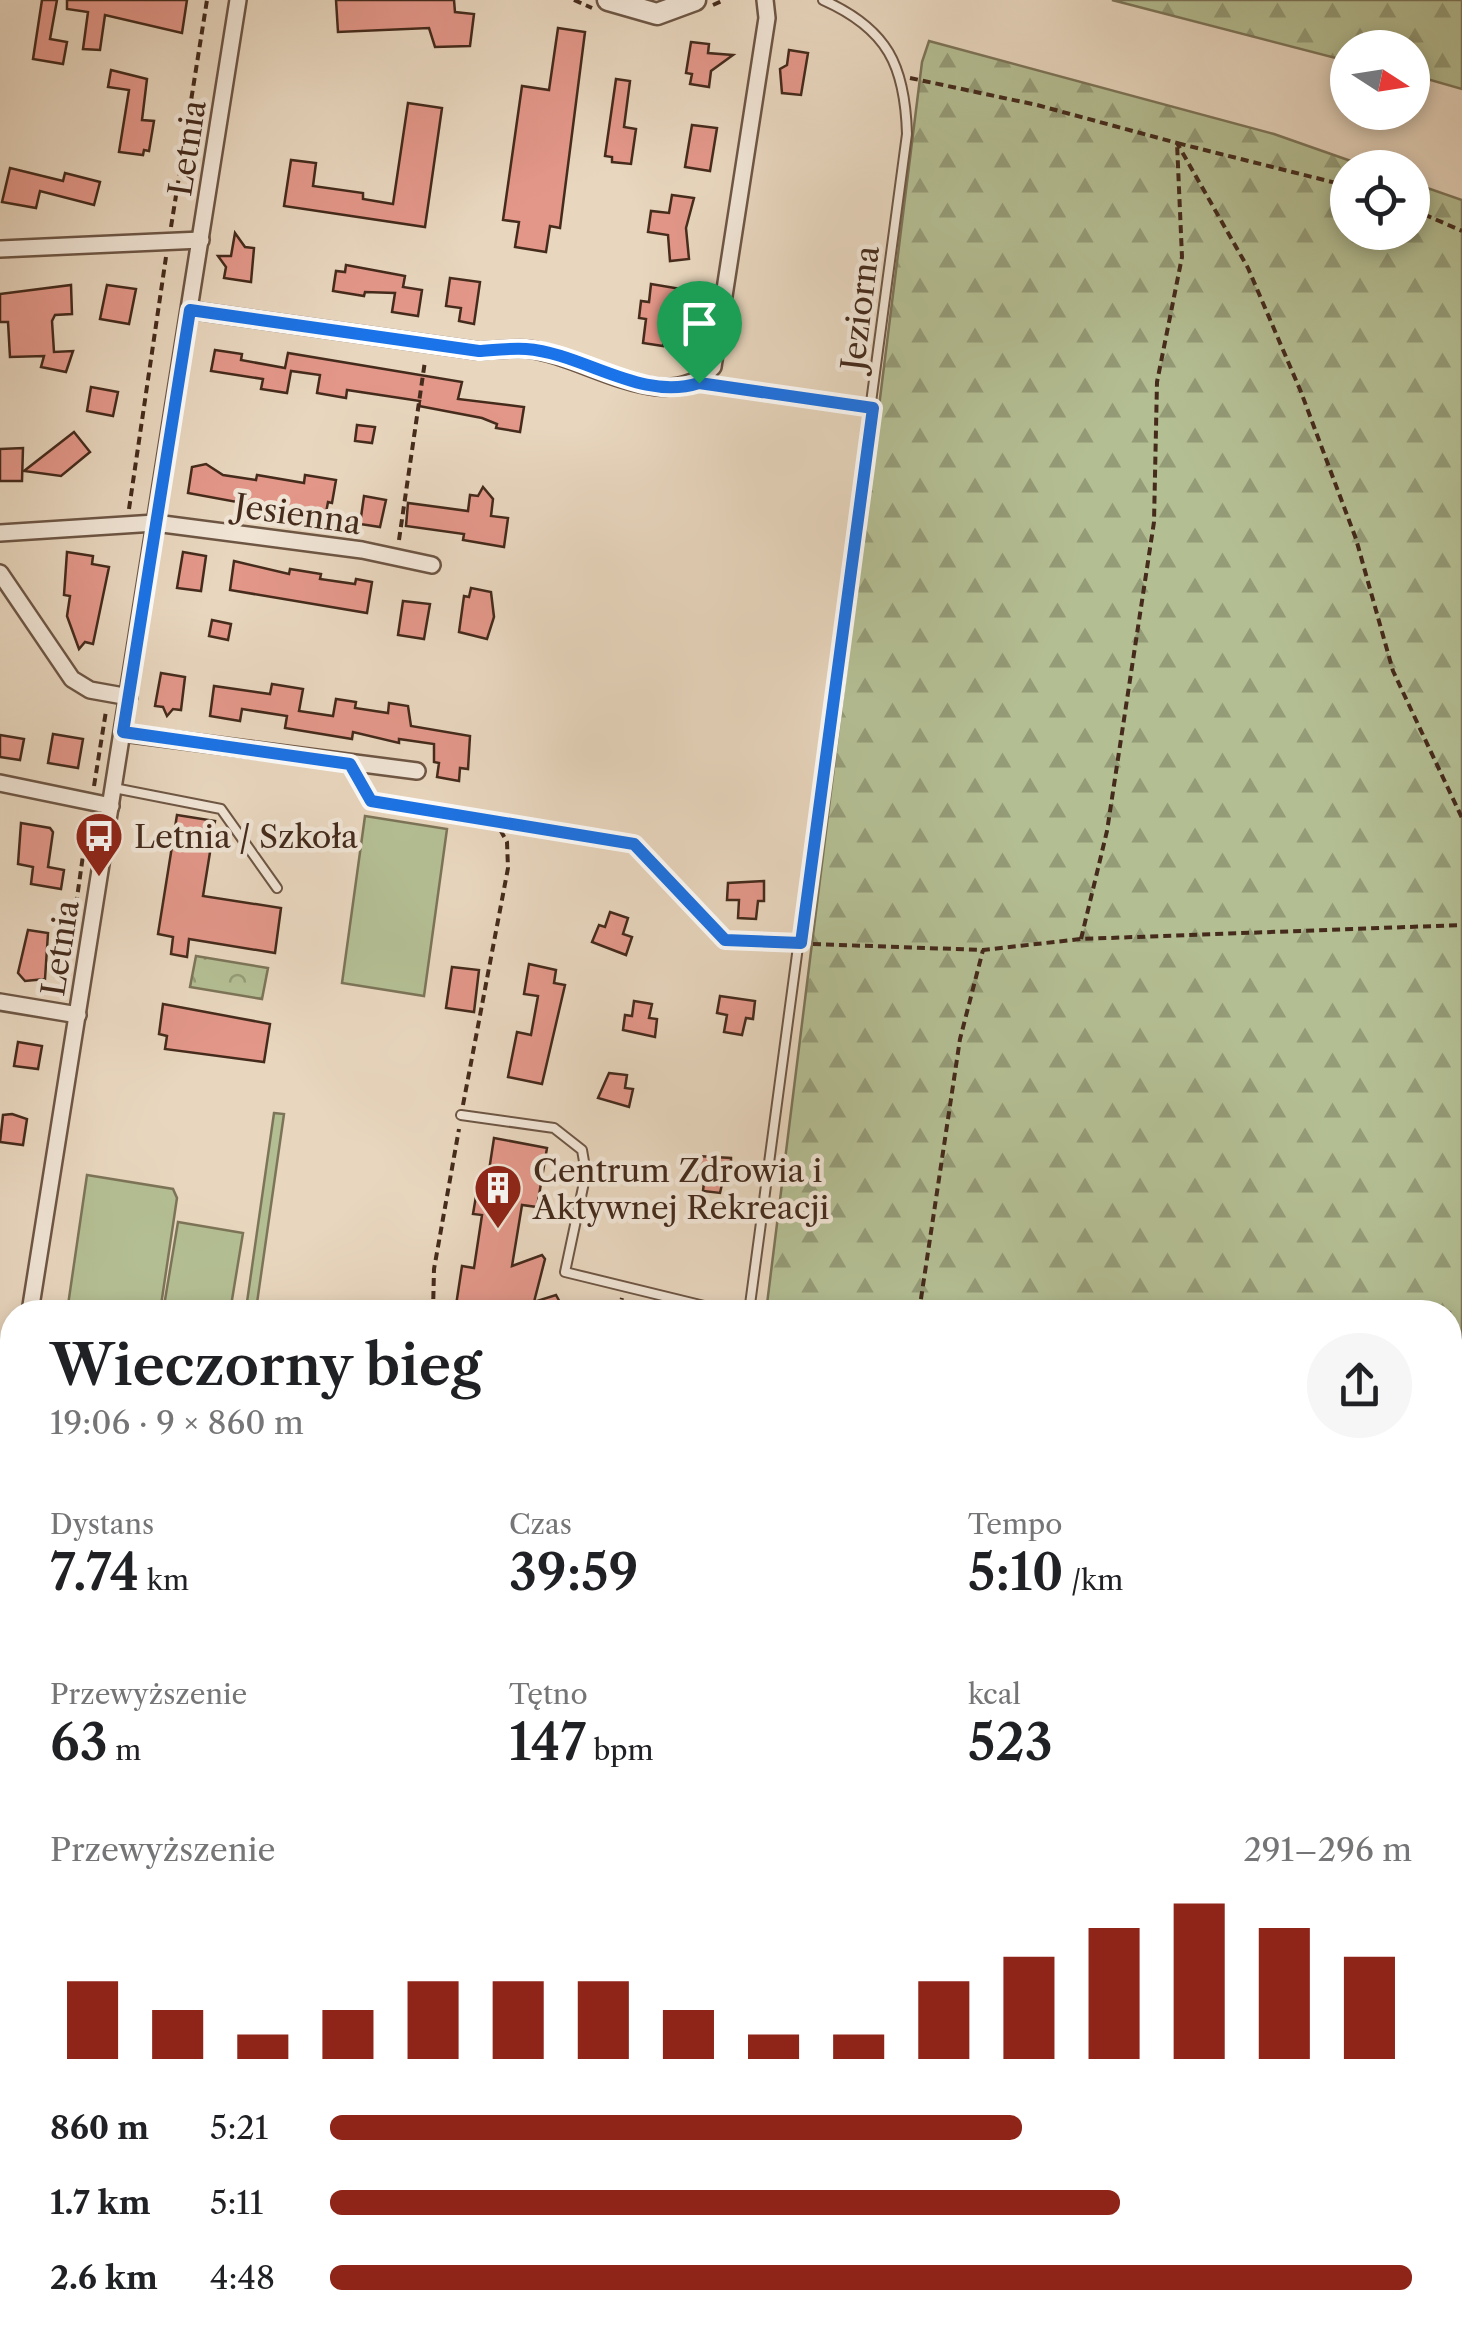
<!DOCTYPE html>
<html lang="pl">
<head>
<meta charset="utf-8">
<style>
	:root { --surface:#fff; --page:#f6f6f6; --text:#202124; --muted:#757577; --accent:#8f2418 }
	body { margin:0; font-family:"Libre Caslon Text",serif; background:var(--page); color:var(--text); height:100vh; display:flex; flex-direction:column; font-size:38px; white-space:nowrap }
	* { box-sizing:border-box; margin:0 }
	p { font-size:32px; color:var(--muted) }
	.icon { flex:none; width:55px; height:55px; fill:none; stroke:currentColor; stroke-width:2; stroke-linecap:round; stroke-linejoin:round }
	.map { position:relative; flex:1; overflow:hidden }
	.panel { position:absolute; left:0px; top:1300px; width:1462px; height:1038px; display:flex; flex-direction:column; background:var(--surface); border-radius:40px 40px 0 0; box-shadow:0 5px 15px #0003 }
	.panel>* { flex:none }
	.needle { width:65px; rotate:102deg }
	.buttons { position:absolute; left:1330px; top:30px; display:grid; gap:20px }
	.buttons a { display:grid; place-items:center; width:100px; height:100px; border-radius:50%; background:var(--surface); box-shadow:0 5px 15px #0003; font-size:50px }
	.pin { position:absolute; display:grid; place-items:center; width:85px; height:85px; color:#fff; margin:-102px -42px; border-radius:50% 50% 50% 0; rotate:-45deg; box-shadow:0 0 10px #0007 }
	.pin .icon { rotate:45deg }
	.round { display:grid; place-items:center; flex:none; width:105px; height:105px; border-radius:52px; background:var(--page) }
	.summary { display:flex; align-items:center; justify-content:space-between; height:170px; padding:0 50px }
	h1 { font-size:55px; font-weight:600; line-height:75px }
	.stats { display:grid; grid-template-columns:repeat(3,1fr); gap:15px; height:170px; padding:10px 50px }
	.stats div { display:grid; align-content:center }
	.stats b { font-size:50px; font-weight:600 }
	.stats small { font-size:28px; font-weight:400 }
	.stats p { font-size:28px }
	.chart { height:280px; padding:20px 50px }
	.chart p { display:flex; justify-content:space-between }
	.chart svg { width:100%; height:180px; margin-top:10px; stroke:var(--accent); stroke-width:6 }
	ul { padding:0 50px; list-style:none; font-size:32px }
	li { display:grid; grid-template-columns:160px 120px 1fr; align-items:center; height:75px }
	li i { height:25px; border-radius:12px; background:var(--accent) }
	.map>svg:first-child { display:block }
</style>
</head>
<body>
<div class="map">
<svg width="1462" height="2336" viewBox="0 0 1462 2336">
	<defs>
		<pattern id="forest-firs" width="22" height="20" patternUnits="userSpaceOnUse" patternTransform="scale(2.5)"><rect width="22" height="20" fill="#b4be93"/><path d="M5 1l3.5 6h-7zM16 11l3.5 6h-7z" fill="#949b77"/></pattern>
		<pattern id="park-crowns" width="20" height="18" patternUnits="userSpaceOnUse" patternTransform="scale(2.5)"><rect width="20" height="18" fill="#b4be93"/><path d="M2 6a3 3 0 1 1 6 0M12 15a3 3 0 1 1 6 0" fill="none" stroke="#949b77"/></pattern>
		<pattern id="water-waves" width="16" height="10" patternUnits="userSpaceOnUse" patternTransform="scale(2.5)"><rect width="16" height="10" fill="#9ab7ba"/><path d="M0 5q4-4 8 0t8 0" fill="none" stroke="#7f9596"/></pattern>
	</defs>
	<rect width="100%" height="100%" fill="#e8d6be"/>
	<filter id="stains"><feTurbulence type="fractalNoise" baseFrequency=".002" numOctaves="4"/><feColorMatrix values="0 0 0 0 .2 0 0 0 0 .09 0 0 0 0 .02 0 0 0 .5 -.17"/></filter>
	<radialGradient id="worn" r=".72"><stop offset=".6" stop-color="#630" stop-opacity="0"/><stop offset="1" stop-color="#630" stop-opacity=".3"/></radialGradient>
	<g fill="url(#forest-firs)" stroke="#7c7458" stroke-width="2.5">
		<path d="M1112 0H1462V89L1413 75 1412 48H1348L1347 61Z"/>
		<path d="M929 41 1274 134 1368 167 1348 168V232H1412L1413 183 1462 200V1585L1450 1582V1312H766L922 62Z"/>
	</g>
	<path fill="url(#park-crowns)" stroke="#7c7458" stroke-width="2.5" d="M196 956 268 968 262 999 190 987Z"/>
	<g fill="#b4be93" stroke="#7c7458" stroke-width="2.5">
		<path d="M365 816 447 829 424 996 342 983Z"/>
		<path d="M274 1113 284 1114 256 1310 246 1309Z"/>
		<path d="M87 1175 173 1189 177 1198 160 1312H67Z"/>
		<path d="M178 1222 243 1233 230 1312H163Z"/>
	</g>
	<path fill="url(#water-waves)" stroke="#787f7b" stroke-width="2.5" d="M0 1418 12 1420V2325H1450V1659L1462 1663V2336H0Z"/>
	<g fill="#e39789" stroke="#452b1c" stroke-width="2.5">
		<path d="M42 0H57L50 39 67 42 63 64 33 59Z"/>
		<path d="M67 0H187L182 33 105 15 100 50 83 49 88 12 67 9Z"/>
		<path d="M336 0H454L455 12 474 14 470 46 435 47 429 28 338 32Z"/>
		<path d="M558 28 585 32 560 228 550 226 546 252 515 247 519 222 503 220 522 86 549 90Z"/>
		<path d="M691 42 709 44 708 53 733 55 711 71 709 87 690 84 692 74 686 73Z"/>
		<path d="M789 50 808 53 801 95 782 93 780 69 787 65Z"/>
		<path d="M111 70 147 79 142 120 154 121 149 151 144 150 143 155 119 152 129 90 108 87Z"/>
		<path d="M616 79 630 81 624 127 636 129 631 164 612 162V157L605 156Z"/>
		<path d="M408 103 442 108 425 227 284 206 291 160 316 163 313 186 363 193V199L393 204Z"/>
		<path d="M692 125 717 128 710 171 685 167Z"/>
		<path d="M10 168 63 181 65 173 100 182 94 205 40 191 36 208 2 202Z"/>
		<path d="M672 195 694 198 686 228 689 259 670 261 668 235 648 232 651 211 669 213Z"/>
		<path d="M235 233 245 247 254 248 251 282 224 278 226 267 218 256H231Z"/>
		<path d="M346 265 405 276 403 287 422 290 418 316 392 312 395 293 365 292 364 296 333 291 336 271 345 272Z"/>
		<path d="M450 278 480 282 474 324 459 321 461 308 446 306Z"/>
		<path d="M651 284 681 289 672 336 665 335 663 346 643 343 646 319 639 318 641 301 649 302Z"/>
		<path d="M71 285 72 314 55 315 52 321 54 352 73 351 66 372 41 367 44 356 10 357 8 322H0V294Z"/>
		<path d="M107 285 136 289 129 324 100 319Z"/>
		<path d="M215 350 242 354 241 360 285 368 288 353 462 382 458 399 524 407 520 432 496 428 497 424 482 418 419 406 420 401 347 390 346 398 317 393 320 375 291 371 287 393 261 389 263 379 211 371Z"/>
		<path d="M91 387 118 392 113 416 87 411Z"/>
		<path d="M357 425 375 427 372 443 355 441Z"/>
		<path d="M74 432 90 452 61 476 24 471Z"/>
		<path d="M23 448 22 481H0V449Z"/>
		<path d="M206 464 223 475 256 480 257 475 304 483 305 475 336 480 332 503 328 502 325 518 188 493 192 467Z"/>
		<path d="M483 487 493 499 491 516 508 518 504 547 463 540 464 534 406 526 408 503 468 511 470 495 478 496Z"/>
		<path d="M364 496 386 500 380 527 360 524Z"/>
		<path d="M67 552 93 556 92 564 109 567 93 644 85 642 79 649 67 616 70 596 64 595Z"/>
		<path d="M183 552 206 556 201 591 177 588Z"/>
		<path d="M234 561 289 574 290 569 321 574 320 579 355 584 356 579 372 582 367 613 230 590Z"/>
		<path d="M471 588 491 592 494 617 487 639 459 632 464 596 469 597Z"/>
		<path d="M403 601 430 604 424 639 398 635Z"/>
		<path d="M212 620 231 624 228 640 209 636Z"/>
		<path d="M161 673 185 677 181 710 173 709 167 716 163 707 155 706Z"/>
		<path d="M272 684 303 689 299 711 333 716 336 699 356 702 355 708 388 713 389 703 408 706 411 726 470 736 468 769 460 768 459 781 437 777 439 763 434 762V744L399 739V743L353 732 352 739 285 728 287 716 242 709 240 721 210 716 214 686 270 694Z"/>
		<path d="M53 734 83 739 78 768 48 763Z"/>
		<path d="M0 735 24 739 20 760 0 757Z"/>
		<path d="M177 815 215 821 203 896 281 908 275 953 189 939 187 957 171 954 173 937 158 934Z"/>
		<path d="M21 823 50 828 53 832 48 867 64 870 61 889 31 884 33 867 18 864Z"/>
		<path d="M764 881V901H758L756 919 738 918 739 900H727L728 883Z"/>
		<path d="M610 912 628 918 623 934 632 937 626 955 592 942 599 925 605 927Z"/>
		<path d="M28 930 48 933 45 979 25 981 18 973Z"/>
		<path d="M529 964 556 970 554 983 565 985 542 1084 508 1077 517 1032 531 1035 538 996 524 994Z"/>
		<path d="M452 967 479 970 474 1012 446 1008Z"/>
		<path d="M720 996 755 1001 753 1019 746 1018 742 1035 724 1032 727 1015 717 1013Z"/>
		<path d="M634 1001 652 1004 649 1018 657 1019 655 1037 623 1030 625 1015 632 1016Z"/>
		<path d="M163 1004 270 1024 264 1062 165 1049 167 1036 159 1034Z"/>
		<path d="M18 1042 42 1046 38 1069 14 1066Z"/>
		<path d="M609 1073 627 1075 625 1088 633 1089 629 1107 598 1098Z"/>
		<path d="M12 1114 27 1119 23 1145 0 1142 3 1115Z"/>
		<path d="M494 1138 547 1148 537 1207 522 1205 512 1266 542 1255 545 1259 534 1302 556 1295 562 1306 557 1312H455L462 1266 474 1268 482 1215 473 1214 476 1196 485 1197Z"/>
		<path d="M697 1156 731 1158V1177L724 1176 720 1193 703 1191 705 1174H695Z"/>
	</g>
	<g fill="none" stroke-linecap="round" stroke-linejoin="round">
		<g stroke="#6e5644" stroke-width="12">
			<g id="service">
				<path d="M114 788 221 809 277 888"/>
				<path d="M461 1115 554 1128 582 1150 586 1173 565 1272 729 1312"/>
				<path d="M749 1312 907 134C905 66 888 29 823 0"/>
			</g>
		</g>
		<g stroke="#6e5644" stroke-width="20">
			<g id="minor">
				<path d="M0 249 201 240"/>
				<path d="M190 310 479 351C495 350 512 348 527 349 585 355 665 419 713 367L767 18 765 0"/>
				<path d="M0 533 155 523 362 550 432 565"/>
				<path d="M0 573 72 679 90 690 129 697"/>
				<path d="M123 733 417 771"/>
				<path d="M0 783 111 806"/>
				<path d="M0 1002 78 1015"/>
				<path d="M30 1312 238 0"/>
			</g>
		</g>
		<g stroke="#6e5644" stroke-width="25">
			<path id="tertiary" d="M608 0 657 14 695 0"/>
		</g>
		<g stroke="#452b1c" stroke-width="4" stroke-dasharray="8 5" stroke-linecap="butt">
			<path d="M574 0 592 8"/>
			<path d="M713 5 724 0"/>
			<path d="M910 78 1037 105 1177 143 1248 268 1301 392 1356 539 1393 671 1462 818"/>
			<path d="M1412 209 1462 231"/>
			<path d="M171 227 207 0"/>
			<path d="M718 386 857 406"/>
			<path d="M129 509 166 257"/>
			<path d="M399 540 425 361"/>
			<path d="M360 781 371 801 634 844 725 940 788 943"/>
			<path d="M94 786 106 711"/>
			<path d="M76 905 88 820"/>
			<path d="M1081 939 1107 831 1154 522 1157 382 1182 257 1177 143 1348 186"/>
			<path d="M813 944 983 950 1081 939 1462 925"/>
			<path d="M463 1105 508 868 507 842 496 822"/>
			<path d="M433 1312 434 1269 459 1129"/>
			<path d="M618 1312 622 1298"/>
			<path d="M919 1312 960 1039 983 950"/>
			<path d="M0 1409 12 1411"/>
			<path d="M1450 1535 1462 1539"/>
			<path d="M1450 1574 1462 1576"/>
		</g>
		<use href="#service" stroke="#f0e4d5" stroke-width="8"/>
		<use href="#minor" stroke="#f0e4d5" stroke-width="15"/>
		<use href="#tertiary" stroke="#f0e4d5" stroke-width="20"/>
	</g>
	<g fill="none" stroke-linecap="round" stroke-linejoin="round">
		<g stroke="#fff" stroke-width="20">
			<path id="route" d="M190 310 479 351C494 350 511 348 526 349 583 353 641 402 699 383L873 408 801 943 725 940 634 844 371 801 350 764 123 732Z"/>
		</g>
		<use href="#route" stroke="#1a73e8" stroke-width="12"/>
	</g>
	<defs>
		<g id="bus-pin" transform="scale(2.5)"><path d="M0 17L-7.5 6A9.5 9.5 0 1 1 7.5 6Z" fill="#8f2418" stroke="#f0e4d5"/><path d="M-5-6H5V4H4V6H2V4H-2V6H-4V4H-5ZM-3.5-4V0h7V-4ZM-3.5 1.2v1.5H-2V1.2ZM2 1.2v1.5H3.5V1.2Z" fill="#fff"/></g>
		<g id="building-pin" transform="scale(2.5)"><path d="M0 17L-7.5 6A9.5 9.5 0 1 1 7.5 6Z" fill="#8f2418" stroke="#f0e4d5"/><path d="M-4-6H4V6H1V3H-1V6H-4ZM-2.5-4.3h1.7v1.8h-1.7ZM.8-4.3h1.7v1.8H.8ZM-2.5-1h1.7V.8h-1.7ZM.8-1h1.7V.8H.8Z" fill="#fff"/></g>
	</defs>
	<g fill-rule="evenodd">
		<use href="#bus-pin" x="99" y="836"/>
		<use href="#building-pin" x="498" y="1188"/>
	</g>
	<g text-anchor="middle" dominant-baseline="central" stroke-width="9" stroke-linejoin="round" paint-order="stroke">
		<g font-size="32" fill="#452b1c" stroke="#f0e4d5">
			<text transform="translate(187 148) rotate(-81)">Letnia</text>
			<text transform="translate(860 308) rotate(-83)">Jeziorna</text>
			<text transform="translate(298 514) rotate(8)">Jesienna</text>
			<text transform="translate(60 948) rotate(-81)">Letnia</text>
		</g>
		<g font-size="32" fill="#452b1c" stroke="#f0e4d5" text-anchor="start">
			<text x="134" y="836">Letnia / Szkoła</text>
			<text x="533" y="1170">Centrum Zdrowia i<tspan x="533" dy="37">Aktywnej Rekreacji</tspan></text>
		</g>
	</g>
	<rect width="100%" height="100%" filter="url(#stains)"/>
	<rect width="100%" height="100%" fill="url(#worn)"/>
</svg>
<div class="buttons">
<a><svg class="needle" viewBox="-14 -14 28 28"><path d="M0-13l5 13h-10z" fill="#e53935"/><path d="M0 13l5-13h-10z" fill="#757577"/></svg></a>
<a><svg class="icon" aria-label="locate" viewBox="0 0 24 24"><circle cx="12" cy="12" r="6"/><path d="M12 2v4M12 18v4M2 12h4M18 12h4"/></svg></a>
</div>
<div class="pin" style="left:699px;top:383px;background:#1e9e55"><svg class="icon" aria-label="arrive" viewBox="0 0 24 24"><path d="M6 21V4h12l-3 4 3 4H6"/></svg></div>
<section class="panel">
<div class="summary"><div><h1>Wieczorny bieg</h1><p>19:06 · 9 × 860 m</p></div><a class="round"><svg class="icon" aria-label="share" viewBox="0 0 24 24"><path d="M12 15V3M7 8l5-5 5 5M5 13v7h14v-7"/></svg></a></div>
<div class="stats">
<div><p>Dystans</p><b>7.74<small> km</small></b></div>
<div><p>Czas</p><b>39:59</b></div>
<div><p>Tempo</p><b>5:10<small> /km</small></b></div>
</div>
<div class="stats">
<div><p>Przewyższenie</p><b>63<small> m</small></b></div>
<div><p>Tętno</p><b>147<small> bpm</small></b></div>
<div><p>kcal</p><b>523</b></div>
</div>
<div class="chart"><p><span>Przewyższenie</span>291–296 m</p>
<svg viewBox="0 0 160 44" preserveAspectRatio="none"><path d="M5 44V25M15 44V32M25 44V38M35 44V32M45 44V25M55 44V25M65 44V25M75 44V32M85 44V38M95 44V38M105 44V25M115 44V19M125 44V12M135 44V6M145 44V12M155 44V19"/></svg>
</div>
<ul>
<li><b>860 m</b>5:21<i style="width:64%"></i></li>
<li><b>1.7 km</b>5:11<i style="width:73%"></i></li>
<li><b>2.6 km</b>4:48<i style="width:100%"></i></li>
</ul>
</section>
</div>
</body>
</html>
